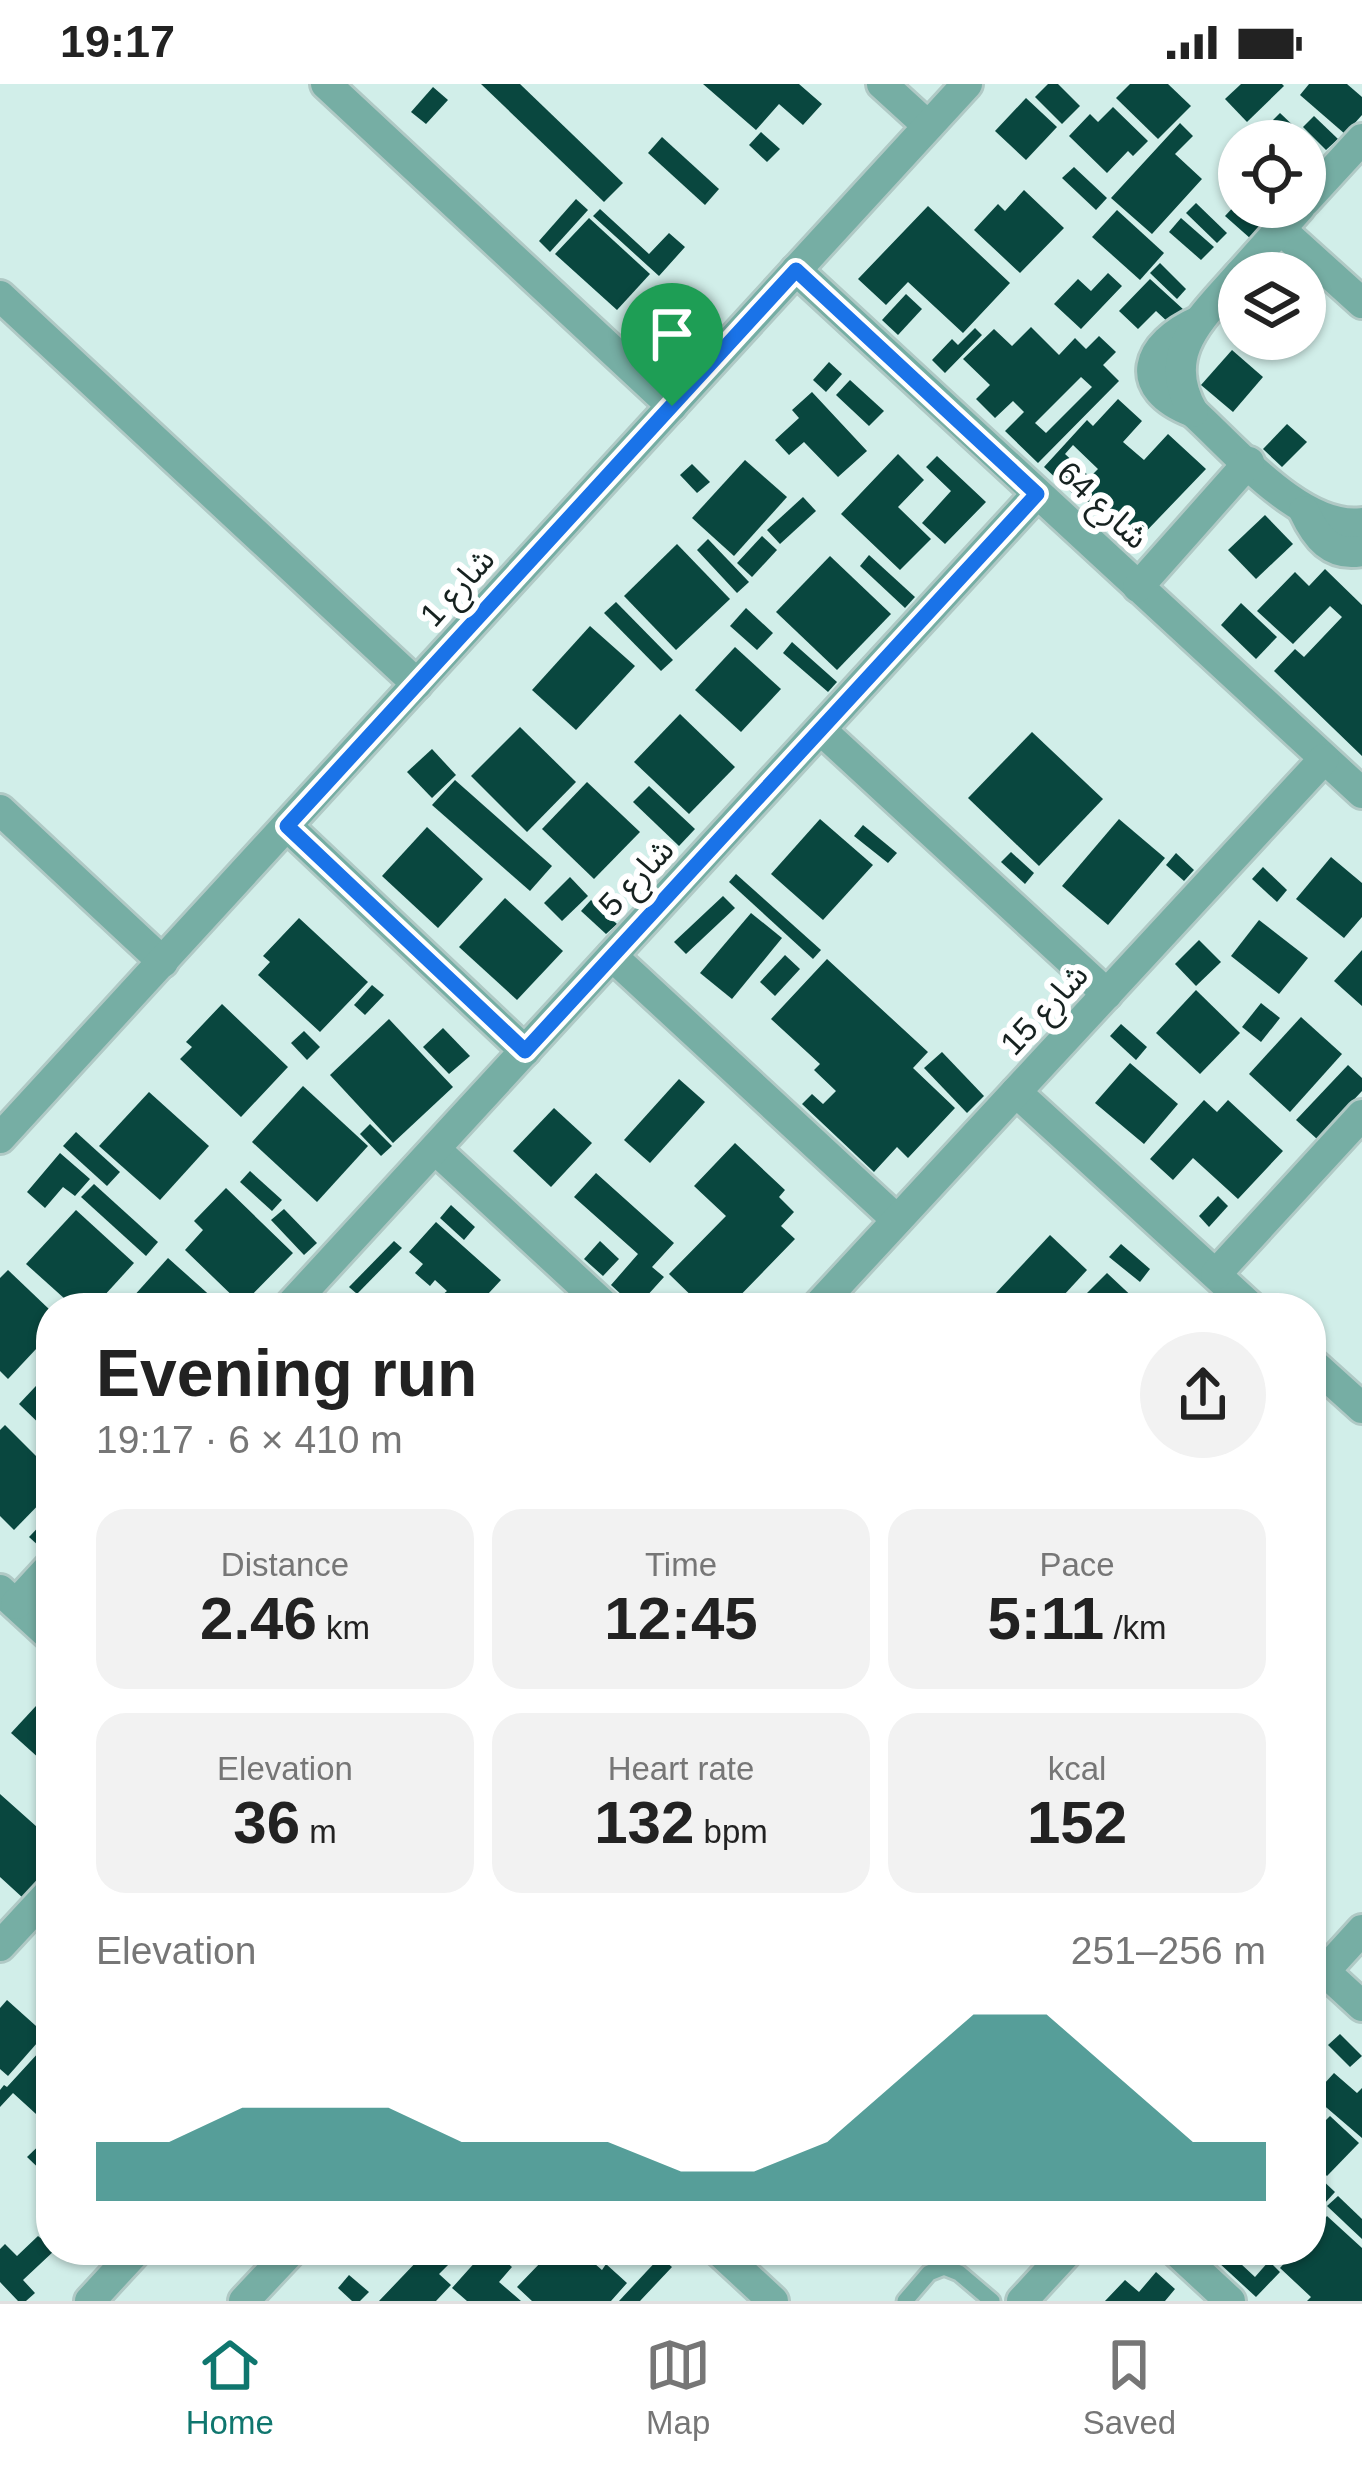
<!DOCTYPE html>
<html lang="en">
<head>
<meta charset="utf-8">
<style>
	:root { --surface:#fff; --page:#f2f2f2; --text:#222; --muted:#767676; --line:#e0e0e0; --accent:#0f766e }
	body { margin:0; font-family:Arial,"Noto Sans Arabic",sans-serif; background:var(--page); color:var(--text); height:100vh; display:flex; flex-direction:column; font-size:45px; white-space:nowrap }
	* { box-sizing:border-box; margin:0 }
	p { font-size:39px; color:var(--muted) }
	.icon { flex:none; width:66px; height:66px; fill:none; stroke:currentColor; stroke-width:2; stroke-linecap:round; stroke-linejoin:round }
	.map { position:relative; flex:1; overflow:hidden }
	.side { position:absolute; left:36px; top:1209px; width:1290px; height:972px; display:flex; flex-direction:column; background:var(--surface); border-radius:48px; box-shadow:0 3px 9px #0004 }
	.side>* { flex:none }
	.tools { position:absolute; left:1218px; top:36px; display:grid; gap:24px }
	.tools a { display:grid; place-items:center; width:108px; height:108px; border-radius:50%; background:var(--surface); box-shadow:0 3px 9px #0004; font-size:60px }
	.pin { position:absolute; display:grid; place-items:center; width:102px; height:102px; color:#fff; margin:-123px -51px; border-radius:50% 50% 50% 0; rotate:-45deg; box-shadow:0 0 12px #0007 }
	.pin .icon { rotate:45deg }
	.round { display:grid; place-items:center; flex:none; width:126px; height:126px; border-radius:63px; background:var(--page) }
	.head { display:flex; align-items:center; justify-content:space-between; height:204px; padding:0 60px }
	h1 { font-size:66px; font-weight:800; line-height:90px }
	.stats { display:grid; grid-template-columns:repeat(3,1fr); gap:18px; height:204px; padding:12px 60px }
	.stats div { display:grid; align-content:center; border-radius:30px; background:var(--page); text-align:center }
	.stats b { font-size:60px; font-weight:800 }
	.stats small { font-size:33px; font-weight:400 }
	.stats p { font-size:33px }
	.chart { height:336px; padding:24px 60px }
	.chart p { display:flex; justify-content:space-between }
	.chart svg { width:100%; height:216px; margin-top:12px; fill:var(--accent); opacity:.7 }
	.status { display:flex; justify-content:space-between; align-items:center; height:84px; padding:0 60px; background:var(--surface); direction:ltr }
	.status svg { height:33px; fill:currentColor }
	.menu { display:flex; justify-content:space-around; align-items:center; height:168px; border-top:3px solid var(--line); background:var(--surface); font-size:33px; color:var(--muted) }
	.menu a { display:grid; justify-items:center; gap:6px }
	.menu .active { color:var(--accent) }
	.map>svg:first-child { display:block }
</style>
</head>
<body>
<div class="status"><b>19:17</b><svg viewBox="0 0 49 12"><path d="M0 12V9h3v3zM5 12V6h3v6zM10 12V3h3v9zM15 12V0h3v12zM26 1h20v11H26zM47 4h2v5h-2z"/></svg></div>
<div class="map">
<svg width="1362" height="2217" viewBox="0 0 1362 2217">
	<rect width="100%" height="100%" fill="#d1eee9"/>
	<g fill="#09473f" fill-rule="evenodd">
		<path d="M481 0H520L623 99 604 118Z"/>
		<path d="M703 0H799L822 20 803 41 779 20 756 46Z"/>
		<path d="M1048 0H1058L1080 22 1062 40 1035 13Z"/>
		<path d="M1130 0H1168L1191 22 1158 55 1116 14Z"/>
		<path d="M1241 0H1282L1284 2 1247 38 1225 15Z"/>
		<path d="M1309 0H1347L1362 13V31L1345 50 1300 11Z"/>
		<path d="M433 3 448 16 426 40 411 28Z"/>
		<path d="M1026 14 1057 43 1026 76 995 47Z"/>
		<path d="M1113 23 1148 57 1133 72 1128 67 1107 89 1069 52 1090 30 1098 38Z"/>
		<path d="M1280 29 1299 47 1288 57H1272L1262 47Z"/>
		<path d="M1314 32 1338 55 1326 66 1303 43Z"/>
		<path d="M1180 39 1193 52 1175 70 1202 95 1152 150 1111 114Z"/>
		<path d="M761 48 780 65 767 78 749 61Z"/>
		<path d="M662 53 719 105 705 121 648 69Z"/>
		<path d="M1074 83 1107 114 1096 126 1062 94Z"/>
		<path d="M1024 106 1064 144 1020 189 974 146 998 120 1005 127Z"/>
		<path d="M576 115 588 126 550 168 539 157Z"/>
		<path d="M1239 117V123H1279L1251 155 1225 132Z"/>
		<path d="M1196 119 1227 149 1217 159 1186 129Z"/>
		<path d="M928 122 1010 199 963 249 908 198 886 221 858 195Z"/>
		<path d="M600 125 649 170 669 149 685 163 659 192 593 132Z"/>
		<path d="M1117 126 1164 169 1140 196 1092 153Z"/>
		<path d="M589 134 650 190 617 226 555 170Z"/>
		<path d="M1181 134 1214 163 1201 176 1169 148Z"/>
		<path d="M1160 179 1186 205 1177 215 1150 189Z"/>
		<path d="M1108 189 1122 202 1081 245 1054 220 1078 195 1091 207Z"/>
		<path d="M1150 195 1184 226 1170 240 1156 227 1138 245 1119 227Z"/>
		<path d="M906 210 922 225 898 251 882 236Z"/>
		<path d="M1031 243 1059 271 1075 254 1086 265 1099 252 1116 268 1103 281 1119 297 1038 379 1005 347 1024 328 1013 317 995 334 976 315 990 301 963 275 994 245 1012 262ZM1081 293 1092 303 1046 349 1035 339Z"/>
		<path d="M975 244 982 251 945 289 932 276 952 255 958 261Z"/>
		<path d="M1232 266 1263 293 1233 328 1201 301Z"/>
		<path d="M829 278 842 290 826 308 813 296Z"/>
		<path d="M850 296 884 327 869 342 836 311Z"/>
		<path d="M812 308 867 367 838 393 804 358 789 371 775 356 799 334 792 326Z"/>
		<path d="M1118 315 1142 337 1123 358 1144 376 1168 350 1206 385 1134 460 1077 408 1074 411 1044 383 1087 336 1093 342ZM1073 361 1098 385 1090 393 1065 370Z"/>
		<path d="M1287 340 1307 358 1282 383 1263 365Z"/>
		<path d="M898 370 924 396 898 423 931 455 900 486 841 430Z"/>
		<path d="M937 372 986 418 945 460 922 439 951 407 926 383Z"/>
		<path d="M745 376 787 413 734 472 692 434Z"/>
		<path d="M692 380 710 398 697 409 680 391Z"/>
		<path d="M803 413 816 427 780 460 767 446Z"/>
		<path d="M1265 431 1293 460 1256 495 1228 466Z"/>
		<path d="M762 452 777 466 752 493 737 479Z"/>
		<path d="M708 455 749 498 737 509 697 466Z"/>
		<path d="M677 460 730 515 676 566 624 512Z"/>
		<path d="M869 471 915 513 905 524 860 482Z"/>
		<path d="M830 472 891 530 837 586 776 528Z"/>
		<path d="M1325 485 1362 521V672L1274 587 1295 565 1304 573 1342 533 1330 522 1293 560 1257 527 1295 488 1309 502Z"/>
		<path d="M616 518 673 576 661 587 604 529Z"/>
		<path d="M1241 519 1277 553 1256 575 1221 541Z"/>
		<path d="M746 524 773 549 757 566 730 542Z"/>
		<path d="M590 542 635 582 576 646 532 606Z"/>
		<path d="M792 558 837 598 828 608 783 569Z"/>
		<path d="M735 563 781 605 741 648 695 606Z"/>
		<path d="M680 630 735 683 689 730 634 678Z"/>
		<path d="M520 643 576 698 527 748 471 692Z"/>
		<path d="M1032 648 1103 715 1039 782 968 714Z"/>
		<path d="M432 665 456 691 432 714 407 688Z"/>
		<path d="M455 696 552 782 530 807 432 721Z"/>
		<path d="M587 698 640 748 594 795 542 745Z"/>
		<path d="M649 702 695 745 679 762 633 718Z"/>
		<path d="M820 735 873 781 823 836 771 790Z"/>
		<path d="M1119 735 1165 774 1108 841 1062 802Z"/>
		<path d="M863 741 897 769 888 779 854 752Z"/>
		<path d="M427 743 483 795 438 844 382 792Z"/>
		<path d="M1011 768 1034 789 1025 800 1001 778Z"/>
		<path d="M1176 769 1194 786 1184 797 1166 781Z"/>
		<path d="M1331 773 1362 799V833L1344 854 1296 815Z"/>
		<path d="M1263 783 1287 806 1277 818 1252 795Z"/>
		<path d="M736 790 821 866 813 875 729 798Z"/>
		<path d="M570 793 588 812 562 837 544 819Z"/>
		<path d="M723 812 735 824 686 870 674 858Z"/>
		<path d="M505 814 563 867 517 916 459 863Z"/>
		<path d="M591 816 617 840 606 850 581 827Z"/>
		<path d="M751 829 782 854 732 915 700 889Z"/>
		<path d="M299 834 368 898 320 948 258 891 270 878 263 872Z"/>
		<path d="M1259 836 1308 874 1279 910 1231 872Z"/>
		<path d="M1199 856 1221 878 1196 902 1175 880Z"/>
		<path d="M1362 866V922L1334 897Z"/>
		<path d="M785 871 800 885 775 912 760 898Z"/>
		<path d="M827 875 928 968 913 984 955 1024 908 1074 897 1063 874 1088 802 1020 812 1010 823 1020 836 1007 814 986 820 980 771 935Z"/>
		<path d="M372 901 384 911 365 931 354 921Z"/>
		<path d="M1196 906 1240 949 1200 990 1156 949Z"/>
		<path d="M1261 919 1280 934 1261 958 1242 943Z"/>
		<path d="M222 920 288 983 241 1033 180 975 192 963 186 958Z"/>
		<path d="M1301 933 1342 970 1290 1028 1249 990Z"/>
		<path d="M389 935 453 1003 393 1059 330 991Z"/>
		<path d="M1121 940 1147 963 1136 976 1110 952Z"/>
		<path d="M443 944 470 972 449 990 423 963Z"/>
		<path d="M304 947 320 963 307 976 291 959Z"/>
		<path d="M942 968 984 1012 967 1029 924 984Z"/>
		<path d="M1130 979 1178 1020 1144 1060 1095 1019Z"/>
		<path d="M1348 981 1362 994V1007L1317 1055 1296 1036Z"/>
		<path d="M679 995 705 1018 650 1079 624 1056Z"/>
		<path d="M303 1002 368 1062 317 1118 252 1058Z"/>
		<path d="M149 1008 209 1062 160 1116 99 1062Z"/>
		<path d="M1204 1016 1217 1028 1228 1016 1283 1067 1238 1115 1193 1074 1173 1096 1150 1075Z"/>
		<path d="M554 1024 592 1059 551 1103 513 1067Z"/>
		<path d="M370 1040 392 1062 381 1072 360 1050Z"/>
		<path d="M76 1048 120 1088 107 1102 63 1062Z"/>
		<path d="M735 1059 785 1106 779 1113 794 1128 781 1142 795 1155 728 1224H704L669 1190 726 1132 694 1102Z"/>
		<path d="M60 1069 90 1095 75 1112 63 1103 45 1124 27 1108Z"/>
		<path d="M250 1087 282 1116 272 1127 240 1098Z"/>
		<path d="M596 1089 674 1159 652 1183 664 1193 636 1224 611 1201 638 1170 574 1113Z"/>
		<path d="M94 1100 158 1158 146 1172 81 1113Z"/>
		<path d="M226 1104 293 1169 242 1221 185 1166 203 1146 194 1137Z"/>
		<path d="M1218 1112 1228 1122 1209 1143 1199 1132Z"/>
		<path d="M451 1121 475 1143 464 1156 440 1134Z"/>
		<path d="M284 1125 317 1159 304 1171 271 1136Z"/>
		<path d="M76 1126 134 1179 93 1224H75L26 1180Z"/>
		<path d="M436 1138 501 1196 475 1224H454L441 1212 447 1207 435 1196 430 1202 415 1189 423 1180 409 1168Z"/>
		<path d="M1050 1151 1087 1186 1052 1224H1011L995 1210Z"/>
		<path d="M394 1157 402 1164 357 1210 349 1203Z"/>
		<path d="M600 1157 619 1175 603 1192 584 1175Z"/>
		<path d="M1121 1160 1150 1185 1140 1198 1109 1173Z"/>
		<path d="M168 1174 224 1224H123Z"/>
		<path d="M8 1186 51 1227V1249L8 1295 0 1287V1194Z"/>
		<path d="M1107 1189 1140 1220 1136 1224H1095L1083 1213Z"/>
		<path d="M51 1286V1351L19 1320Z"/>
		<path d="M5 1341 51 1387V1408L14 1446 0 1432V1346Z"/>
		<path d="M51 1430V1452L40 1463 29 1453Z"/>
		<path d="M48 1609 51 1611V1685L11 1649Z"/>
		<path d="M0 1710 37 1743 51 1728V1783L23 1814 0 1793Z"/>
		<path d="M7 1916 45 1950 8 1992 0 1985V1924Z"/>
		<path d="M1340 1950 1362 1972 1350 1983 1328 1961Z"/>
		<path d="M51 1955V2036L47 2040 13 2009 0 2023V2006L4 2001 7 2003Z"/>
		<path d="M1334 1989 1357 2009 1362 2004V2054L1313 2012Z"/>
		<path d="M1330 2032 1359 2059 1327 2092 1311 2077V2051Z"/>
		<path d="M51 2050V2096L27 2073Z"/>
		<path d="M1318 2092 1335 2108 1324 2120 1311 2109V2100Z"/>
		<path d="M1338 2112 1362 2135V2155L1327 2122Z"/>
		<path d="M1327 2132 1362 2164V2217H1307L1311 2213 1280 2184 1296 2166H1311V2150Z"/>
		<path d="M38 2152 55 2166 23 2196 35 2209 26 2217H18L0 2198V2165L5 2160 17 2172Z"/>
		<path d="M440 2166 454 2175 439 2190 451 2201 436 2217H379L421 2173 428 2179Z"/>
		<path d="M486 2166H511L503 2175 512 2183 499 2198 521 2217H467L452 2204Z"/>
		<path d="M541 2166H579L602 2186 606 2180 627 2199 611 2217H532L517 2203 543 2176 537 2170Z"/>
		<path d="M1205 2166H1226L1255 2193 1269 2177 1280 2188 1256 2213Z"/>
		<path d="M660 2173 672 2183 640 2217H619Z"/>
		<path d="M1156 2188 1175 2205 1165 2217H1105L1125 2196 1139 2208Z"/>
		<path d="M349 2191 369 2208 360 2217H352L338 2204Z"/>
	</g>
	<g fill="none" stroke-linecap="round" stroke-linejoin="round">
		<g stroke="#b0c9c5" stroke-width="21">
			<path id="lane" d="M905 2217 929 2189 944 2183 959 2189 992 2217"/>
		</g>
		<g stroke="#b0c9c5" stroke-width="36">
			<g id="street">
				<path d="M326 0 672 322"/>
				<path d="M882 0 928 42"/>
				<path d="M1305 117 1362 55"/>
				<path d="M1280 145 1362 219"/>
				<path d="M796 186 1362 709"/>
				<path d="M1241 189 1300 123"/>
				<path d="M0 212 417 600"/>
				<path d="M1199 237C1146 260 1130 304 1193 328 1235 366 1302 447 1362 439"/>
				<path d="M1193 328C1159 268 1202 234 1239 191"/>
				<path d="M1304 427C1316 453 1331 473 1362 467"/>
				<path d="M1138 503 1249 378"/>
				<path d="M821 646 1107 910"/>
				<path d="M0 726 163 878"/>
				<path d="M287 742 525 967"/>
				<path d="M612 872 897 1136"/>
				<path d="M1016 1008 1252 1224"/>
				<path d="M0 1054 967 0"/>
				<path d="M435 1065 607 1224"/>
				<path d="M1216 1190 1362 1031"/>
				<path d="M288 1224 1037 410"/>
				<path d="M816 1224 1324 675"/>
				<path d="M1311 1278 1362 1324"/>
				<path d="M0 1506 51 1553"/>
				<path d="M16 1520 51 1482"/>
				<path d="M0 1862 51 1807"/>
				<path d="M1324 1887 1362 1922"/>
				<path d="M1311 1902 1362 1846"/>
				<path d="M718 2166 773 2217"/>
				<path d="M1175 2166 1230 2217"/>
				<path d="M90 2217 137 2166"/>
				<path d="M244 2217 292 2166"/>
				<path d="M1022 2217 1069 2166"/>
			</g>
		</g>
		<use href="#lane" stroke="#76aea4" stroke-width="15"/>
		<use href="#street" stroke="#76aea4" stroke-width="30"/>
	</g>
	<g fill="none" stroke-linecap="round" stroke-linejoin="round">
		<g stroke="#fff" stroke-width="24">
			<path id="route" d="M796 186 1037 410 525 967 287 742Z"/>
		</g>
		<use href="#route" stroke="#1a73e8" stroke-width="15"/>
	</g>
	<g text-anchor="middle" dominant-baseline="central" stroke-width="12" stroke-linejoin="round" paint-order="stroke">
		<g font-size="33" fill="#172220" stroke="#fff">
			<text transform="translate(1103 421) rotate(43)">شارع 64</text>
			<text transform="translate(457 503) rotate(-48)">شارع 1</text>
			<text transform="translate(636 793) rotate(-47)">شارع 5</text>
			<text transform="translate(1044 925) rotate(-47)">شارع 15</text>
		</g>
	</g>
</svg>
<div class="tools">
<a><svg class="icon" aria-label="locate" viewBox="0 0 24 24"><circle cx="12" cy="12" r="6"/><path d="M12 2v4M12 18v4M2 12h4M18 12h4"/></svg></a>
<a><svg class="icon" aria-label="layers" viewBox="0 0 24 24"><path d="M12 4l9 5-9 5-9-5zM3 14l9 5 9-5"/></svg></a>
</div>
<div class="pin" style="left:672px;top:322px;background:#1e9e55"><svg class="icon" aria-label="arrive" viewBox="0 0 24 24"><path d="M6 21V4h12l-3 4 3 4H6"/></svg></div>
<section class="side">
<div class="head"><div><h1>Evening run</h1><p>19:17 · 6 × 410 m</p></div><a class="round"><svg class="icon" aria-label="share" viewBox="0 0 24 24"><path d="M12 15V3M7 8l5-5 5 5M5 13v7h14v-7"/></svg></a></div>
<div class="stats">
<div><p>Distance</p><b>2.46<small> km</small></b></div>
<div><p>Time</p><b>12:45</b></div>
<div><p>Pace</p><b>5:11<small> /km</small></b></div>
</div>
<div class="stats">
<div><p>Elevation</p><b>36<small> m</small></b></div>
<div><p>Heart rate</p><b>132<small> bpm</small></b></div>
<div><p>kcal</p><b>152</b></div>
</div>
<div class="chart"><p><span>Elevation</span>251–256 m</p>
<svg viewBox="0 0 160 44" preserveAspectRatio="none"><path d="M0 44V32L10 32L20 25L30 25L40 25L50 32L60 32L70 32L80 38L90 38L100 32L110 19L120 6L130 6L140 19L150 32L160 32V44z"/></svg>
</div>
</section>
</div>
<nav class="menu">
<a class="active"><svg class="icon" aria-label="home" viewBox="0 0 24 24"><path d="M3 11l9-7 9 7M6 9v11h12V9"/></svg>Home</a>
<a><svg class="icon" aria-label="map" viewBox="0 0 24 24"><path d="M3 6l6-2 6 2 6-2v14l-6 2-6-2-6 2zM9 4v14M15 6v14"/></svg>Map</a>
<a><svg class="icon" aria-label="saved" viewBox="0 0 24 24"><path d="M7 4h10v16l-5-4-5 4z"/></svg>Saved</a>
</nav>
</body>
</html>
